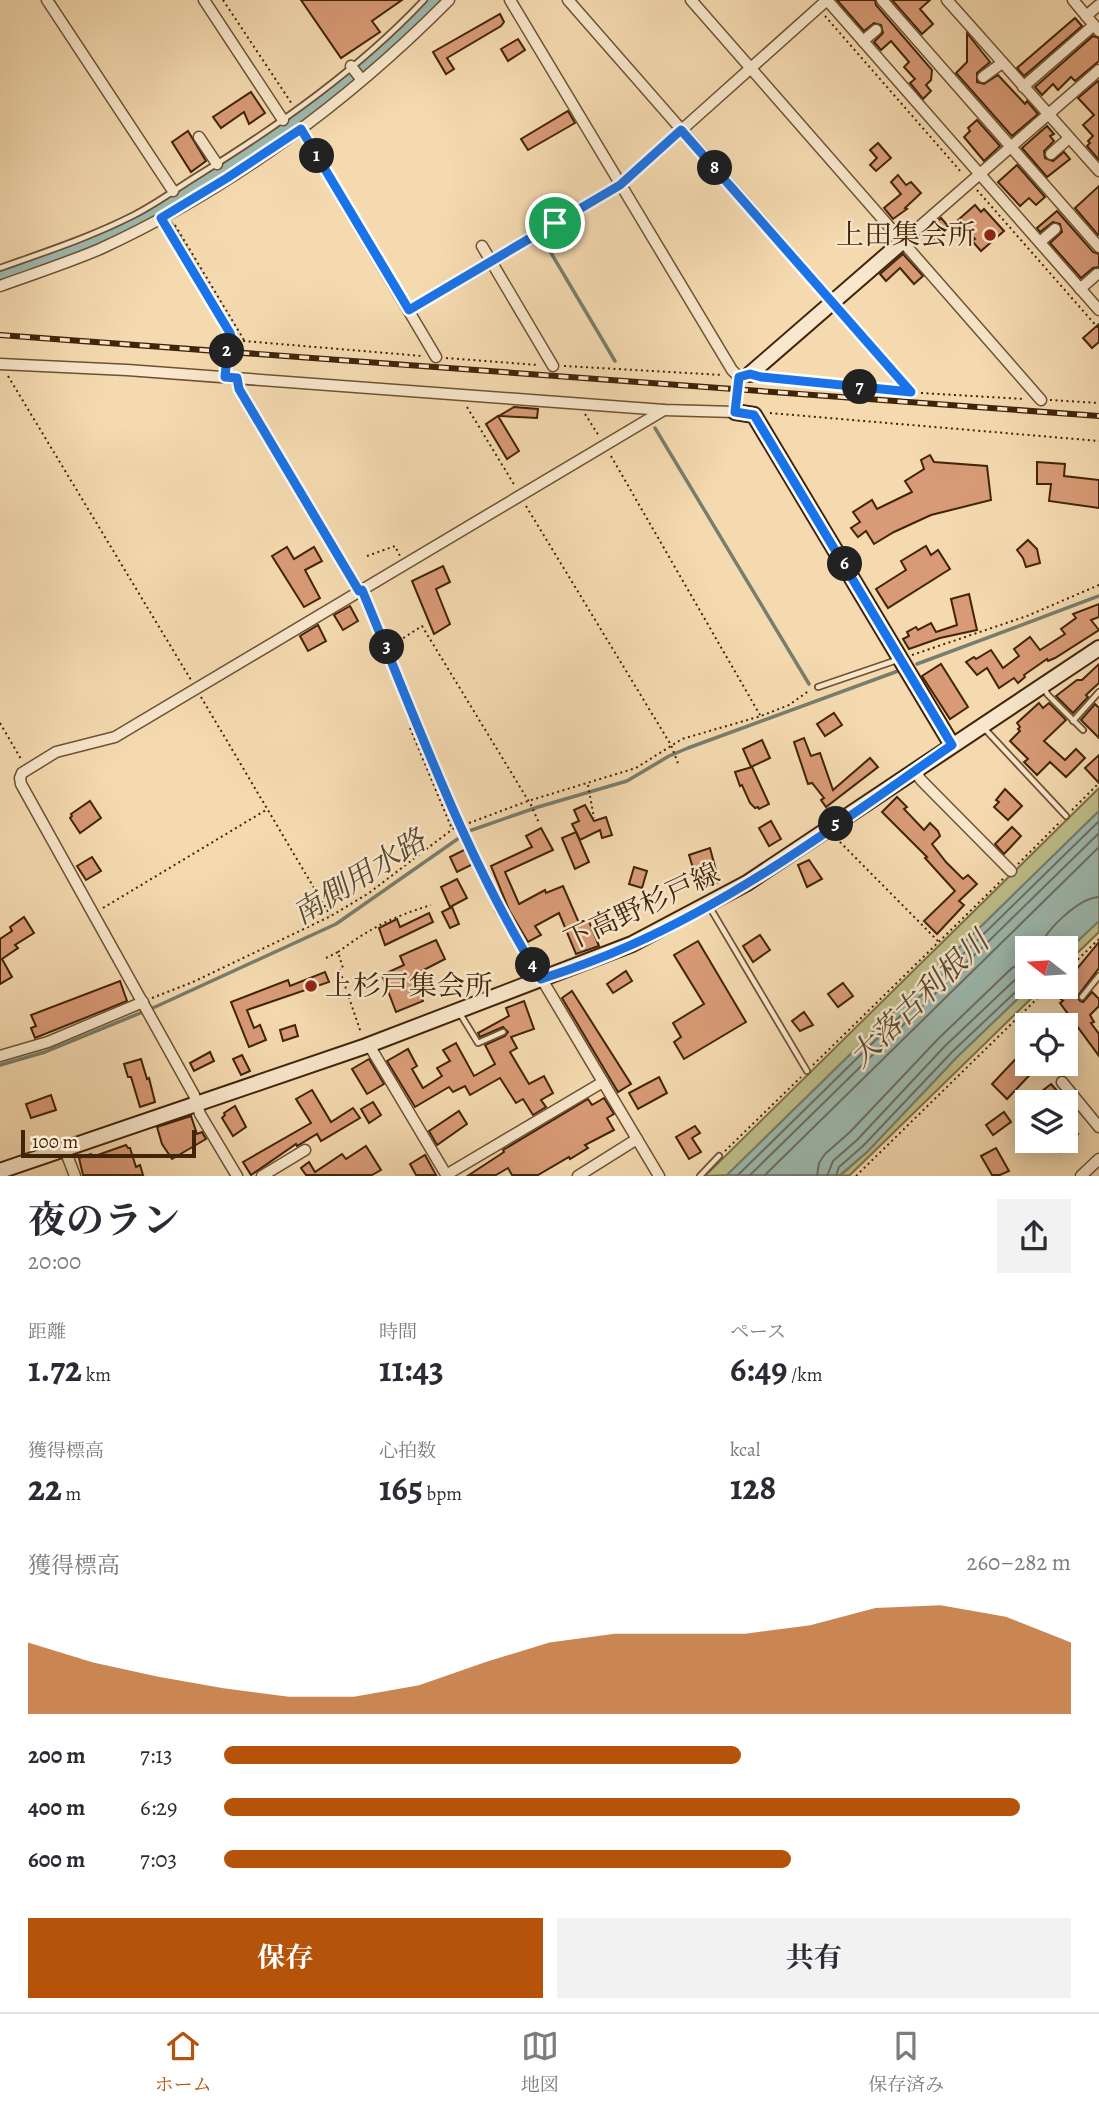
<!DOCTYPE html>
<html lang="ja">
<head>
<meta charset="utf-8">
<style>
	:root { --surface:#fff; --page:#f2f2f3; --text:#2b2b33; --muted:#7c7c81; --line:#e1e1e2; --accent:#b45309 }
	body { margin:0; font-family:Alegreya,"Noto Serif JP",serif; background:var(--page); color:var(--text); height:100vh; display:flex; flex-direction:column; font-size:26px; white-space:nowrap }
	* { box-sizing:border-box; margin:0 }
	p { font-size:23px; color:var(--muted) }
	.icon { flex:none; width:38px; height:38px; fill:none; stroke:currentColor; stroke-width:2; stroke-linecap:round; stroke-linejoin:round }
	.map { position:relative; height:1176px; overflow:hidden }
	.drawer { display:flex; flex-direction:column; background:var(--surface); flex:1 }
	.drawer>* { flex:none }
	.needle { width:46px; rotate:287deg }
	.buttons { position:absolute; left:1015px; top:936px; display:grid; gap:14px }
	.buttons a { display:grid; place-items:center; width:63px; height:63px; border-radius:0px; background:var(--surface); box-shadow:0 4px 18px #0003; font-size:35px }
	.scale { position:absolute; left:21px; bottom:18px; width:175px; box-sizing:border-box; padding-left:7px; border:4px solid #412408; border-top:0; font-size:19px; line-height:24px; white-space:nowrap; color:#412408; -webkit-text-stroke:5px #f8e7cc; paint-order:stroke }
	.pin { position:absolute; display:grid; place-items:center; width:60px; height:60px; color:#fff; margin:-30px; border:4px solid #fff; border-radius:50%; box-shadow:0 2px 7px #0007 }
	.km { position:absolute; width:35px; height:35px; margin:-18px; border-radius:50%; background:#222; color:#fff; font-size:19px; line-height:35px; text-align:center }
	.round { display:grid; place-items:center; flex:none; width:74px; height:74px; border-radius:0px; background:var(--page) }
	.overview { display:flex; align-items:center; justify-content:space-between; height:119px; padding:0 28px }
	h1 { font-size:38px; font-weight:700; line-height:52px }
	.figures { display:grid; grid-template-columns:repeat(3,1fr); gap:10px; height:119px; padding:7px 28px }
	.figures div { display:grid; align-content:center }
	.figures b { font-size:35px; font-weight:700 }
	.figures small { font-size:19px; font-weight:400 }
	.figures p { font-size:19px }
	.chart { height:196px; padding:14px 28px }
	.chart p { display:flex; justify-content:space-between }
	.chart svg { width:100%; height:126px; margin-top:7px; fill:var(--accent); opacity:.7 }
	.primary-button { display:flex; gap:14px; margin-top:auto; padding:14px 28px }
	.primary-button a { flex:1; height:80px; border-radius:0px; background:var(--accent); color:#fff; font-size:28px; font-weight:700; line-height:80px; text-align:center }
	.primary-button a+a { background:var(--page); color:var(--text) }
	ul { padding:0 28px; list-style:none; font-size:23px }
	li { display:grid; grid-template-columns:112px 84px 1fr; align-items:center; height:52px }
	li i { height:18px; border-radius:9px; background:var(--accent) }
	.dock { display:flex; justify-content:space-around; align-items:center; height:98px; border-top:2px solid var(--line); background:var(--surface); font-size:19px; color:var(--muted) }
	.dock a { display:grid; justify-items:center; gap:4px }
	.dock .on { color:var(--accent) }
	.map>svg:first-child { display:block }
</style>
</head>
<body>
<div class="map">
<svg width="1099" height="1176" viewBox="0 0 1099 1176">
	<rect width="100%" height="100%" fill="#f5dab0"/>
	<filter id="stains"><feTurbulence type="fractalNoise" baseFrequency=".00286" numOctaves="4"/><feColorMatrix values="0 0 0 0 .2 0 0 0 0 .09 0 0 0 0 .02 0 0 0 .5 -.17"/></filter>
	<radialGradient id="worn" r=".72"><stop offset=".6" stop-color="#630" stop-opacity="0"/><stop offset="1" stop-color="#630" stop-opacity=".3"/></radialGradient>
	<g fill="#bebf8a" stroke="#807249" stroke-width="2">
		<path d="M1099 788V811L727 1175 705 1176Z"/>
		<path d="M1099 921V932L1066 964V952Z"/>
		<path d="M1030 987H1043L850 1175 840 1176 868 1151 957 1057Z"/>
	</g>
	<path fill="#9dbab1" stroke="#787e6d" stroke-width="2" d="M1099 811V921L1066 952V948H1027V987H1030L957 1057 868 1151 840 1175H727Z"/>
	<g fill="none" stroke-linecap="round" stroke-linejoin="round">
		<g stroke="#6f6f5c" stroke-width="2">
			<path d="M1040 948C1045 930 1079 898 1099 897"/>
			<path d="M737 1176 1099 821"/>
			<path d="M749 1176 1099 833"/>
			<path d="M764 1176 1099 847"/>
			<path d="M817 1176 819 1163 825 1154 850 1132 938 1039 1012 968 1027 961"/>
			<path d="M827 1176 833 1161 857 1140 945 1046 1019 976 1027 972"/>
			<path d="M836 1176 839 1167 863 1146 952 1052 1027 981"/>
		</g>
		<g stroke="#787e6d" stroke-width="3.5">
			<path d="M171 223 236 334"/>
			<path d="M541 236 615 361"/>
			<path d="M655 428 809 684"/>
			<path d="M365 607 454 825"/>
			<path d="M917 664 1099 596"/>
			<path d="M0 1065 45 1052 155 1007 336 924 469 831 538 807 627 781 669 756 688 748 898 671"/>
		</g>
		<path stroke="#9dbab1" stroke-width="21" d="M0 277C35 264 71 253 105 238 189 198 269 143 341 84 375 57 407 31 437 0"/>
	</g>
	<g fill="#d99b77" stroke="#412408" stroke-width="2">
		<path d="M301 0H402L372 21 380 32 341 58Z"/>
		<path d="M837 0H875L876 5 932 70 931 80 926 85 931 91 923 99 910 83 915 79 904 67 909 62 891 41 881 50 874 42 883 33 881 25 874 23 864 31Z"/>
		<path d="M892 0H930L920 9 933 24 922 34Z"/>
		<path d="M500 14 504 22 501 26 447 58 454 69 446 74 433 52Z"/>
		<path d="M1075 18 1082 26 1024 76 1017 68Z"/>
		<path d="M967 33 990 62 977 73V82L984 84 998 75 1025 104 1027 101 1038 114 1012 136 956 73 967 62Z"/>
		<path d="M1093 36 1099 38V61L1075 81 1071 77 1058 90 1053 84 1042 95 1035 87Z"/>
		<path d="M518 39 525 50 508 61 501 49Z"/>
		<path d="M1098 81 1099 83V160L1087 146 1090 143 1088 141 1093 136 1083 125 1094 115 1078 98Z"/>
		<path d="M251 92 265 113 249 124 244 112 221 128 213 117Z"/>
		<path d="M568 111 575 123 528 150 521 139Z"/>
		<path d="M977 120 1000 146 984 161 964 137 970 131 968 128Z"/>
		<path d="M1047 126 1054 134 1050 136 1054 141 1044 151 1045 158 1053 161 1064 152 1070 159 1047 177 1022 148Z"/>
		<path d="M188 131 206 161 191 172 172 142Z"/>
		<path d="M878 143 891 158 876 171 870 165 877 158 870 150Z"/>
		<path d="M1017 165 1045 197 1036 205 1029 198 1020 206 998 182Z"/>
		<path d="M898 175 906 185 911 182 921 193 905 208 907 209 893 219 884 208 901 194 891 182Z"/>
		<path d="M1099 186V234L1098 235 1075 208Z"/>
		<path d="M975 205 981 212 984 209 1004 231 981 251 972 241 975 239 958 220Z"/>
		<path d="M1057 211 1093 252 1099 254V267L1093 268 1081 278 1050 243 1062 232 1060 224 1053 222 1040 232 1037 228Z"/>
		<path d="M941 218 948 226 933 240 925 232Z"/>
		<path d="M903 254 923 276 914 284 900 268 886 281 880 274Z"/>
		<path d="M1099 324V342L1092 348 1083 338Z"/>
		<path d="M514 407 538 409 537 418 499 416Z"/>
		<path d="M498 416 519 451 507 459 486 424Z"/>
		<path d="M930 455 934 462 987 466 991 500 931 515 894 532 874 544 866 531 858 537 851 528 860 522 853 512 872 500 877 509 912 492 905 481 924 469 921 460Z"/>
		<path d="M1037 462 1065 464 1064 476 1099 480V508L1049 501 1051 484H1037Z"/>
		<path d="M1028 540 1037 549 1040 563 1026 567 1023 558 1017 550Z"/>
		<path d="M926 546 931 555 938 550 950 569 888 608 876 589 906 570 901 561Z"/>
		<path d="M287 547 294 559 314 547 322 561 305 570 320 598 304 607 272 556Z"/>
		<path d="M443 566 450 582 436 589 450 624 434 634 412 581Z"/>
		<path d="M969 594 977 630 940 638 909 649 903 639 909 636 907 632 916 627 918 630 931 623 936 632 957 625 951 599Z"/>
		<path d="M1099 604V617L1091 620 1099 630 1055 658 1048 661 1047 659 1024 675 1025 677 1018 683 1014 678 999 688 987 668 977 675 966 662 974 657 976 659 991 650 1003 668 1019 656 1014 649 1030 637 1040 650 1065 634 1061 629 1076 618 1073 614Z"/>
		<path d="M350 606 358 621 343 630 334 615Z"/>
		<path d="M318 625 326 641 308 651 300 636Z"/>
		<path d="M941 664 968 707 950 719 922 676Z"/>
		<path d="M1099 664V683L1086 695 1088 697 1073 713 1056 696 1077 680H1082Z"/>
		<path d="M1039 703 1043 708 1049 703 1066 720 1044 741 1065 760 1076 749 1085 758 1066 777 1050 762 1037 775 1024 762 1028 759 1010 741 1020 731 1018 729 1020 727 1017 723Z"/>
		<path d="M1095 704 1099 708V738L1081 720Z"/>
		<path d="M834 713 842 725 825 736 817 724Z"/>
		<path d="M804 738 811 756 820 753 833 790 870 758 878 767 826 807 821 800 824 798 812 783 808 784 794 742Z"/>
		<path d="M762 740 770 758 751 767 743 749Z"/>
		<path d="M1099 755V783L1085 768Z"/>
		<path d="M752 767 769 804 759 809 758 807 755 808 750 803 742 785 740 786 735 772Z"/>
		<path d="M1005 789 1022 806 1008 820 994 807 999 802 996 800Z"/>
		<path d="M897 797 907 807 904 809 924 830 930 823 938 831 940 836 932 844 946 862 963 879 968 875 977 884 959 901 964 905 937 934 924 921 955 891 925 858 927 857 882 812Z"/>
		<path d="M90 801 101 818 80 833 70 818 72 816 71 814Z"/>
		<path d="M585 805 594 821 606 817 612 835 602 838 600 830 580 840 572 824 579 821 574 810Z"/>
		<path d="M771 821 781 839 769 846 759 828Z"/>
		<path d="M1012 827 1021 836 1004 854 995 844Z"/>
		<path d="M541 828 553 850 505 872 519 904 545 890 546 893 563 886 579 923 588 919 599 946 576 954 559 913 535 926 541 935 528 942 509 910 491 866 532 847 526 836Z"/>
		<path d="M576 832 589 862 575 869 562 838Z"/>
		<path d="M710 848 719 882 699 888 689 855Z"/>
		<path d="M466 849 473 864 457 872 450 857Z"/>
		<path d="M92 857 101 871 86 880 77 866Z"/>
		<path d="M809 860 822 879 807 887 798 865Z"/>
		<path d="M634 867 647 871 642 888 629 884Z"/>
		<path d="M457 879 467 898 450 907 441 887Z"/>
		<path d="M452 907 459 924 450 928 442 912Z"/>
		<path d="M429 913 433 922 385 945 379 928 397 919 400 927Z"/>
		<path d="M24 917 34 933 15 945 18 948 2 959 12 977 0 984V939L12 931 10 927Z"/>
		<path d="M760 935 770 950 753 962 743 946Z"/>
		<path d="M436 940 445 959 412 976 423 1001 396 1012 382 975 404 965 400 956Z"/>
		<path d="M698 941 746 1022 684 1059 674 1042 681 1037 673 1023 704 1004 674 955Z"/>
		<path d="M1099 942V968L1077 997 1080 1001 1083 1002 1092 992 1099 999V1006L1090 1015 1094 1022 1091 1023 1099 1034V1056L1060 1003 1063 1001 1047 987H1066V982Z"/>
		<path d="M626 971 632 981 613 993 607 984Z"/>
		<path d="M325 972 329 982 247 1010 254 1028 260 1025 266 1040 249 1047 231 1002 288 980 290 986Z"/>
		<path d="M120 981 127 1001 35 1038 31 1028 36 1026 31 1015Z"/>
		<path d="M843 983 853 996 838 1007 828 994Z"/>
		<path d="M572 991 631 1084 618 1092 562 998Z"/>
		<path d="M524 1001 534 1029 511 1037 517 1048 510 1052 529 1084 544 1076 553 1093 541 1100 546 1107 533 1115 523 1099 516 1103 500 1078 470 1095 465 1086 453 1092 449 1087 415 1107 387 1061 408 1049 417 1066 412 1069 423 1088 442 1076 437 1068 450 1061 443 1050 456 1043 474 1076 495 1064 485 1045 505 1036 508 1032 503 1027 480 1037 478 1033 509 1016 506 1008Z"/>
		<path d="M804 1012 813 1025 800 1031 792 1021Z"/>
		<path d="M295 1025 298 1036 283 1041 280 1030Z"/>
		<path d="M1027 1047V1064H1040L1007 1099 992 1084Z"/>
		<path d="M210 1052 214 1061 194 1071 190 1063Z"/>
		<path d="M242 1055 250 1071 241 1075 233 1059Z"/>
		<path d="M141 1059 147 1079 149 1078 155 1102 140 1107 131 1077H128L124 1064Z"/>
		<path d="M369 1059 384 1084 367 1094 352 1069Z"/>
		<path d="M659 1077 667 1093 638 1109 629 1093Z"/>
		<path d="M1051 1084 1067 1102H1043L1037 1095Z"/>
		<path d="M312 1090 331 1122 353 1108 360 1118 321 1141 317 1134 297 1146 296 1144 251 1175 243 1162 311 1123 296 1099Z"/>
		<path d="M51 1095 56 1110 31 1118 26 1104Z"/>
		<path d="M604 1098 614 1114 607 1118 614 1130 585 1145 588 1148 570 1159 569 1157 538 1175H512L508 1168 496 1175H469L504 1152 503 1150 588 1099 592 1105Z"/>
		<path d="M373 1102 381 1115 369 1123 361 1109Z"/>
		<path d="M235 1106 246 1127 233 1136 222 1118 225 1115 224 1113Z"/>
		<path d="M459 1111 467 1124 437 1145 429 1131Z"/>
		<path d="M1004 1112 1011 1122 993 1135 986 1125Z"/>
		<path d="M191 1116 197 1134 202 1132 206 1139 172 1159 162 1144 157 1127Z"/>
		<path d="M1066 1121 1078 1134 1059 1152 1048 1141H1066Z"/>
		<path d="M695 1126 700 1133 692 1138 701 1152 689 1159 676 1137Z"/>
		<path d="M126 1145 128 1148H130L136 1167 140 1165 143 1175H83L79 1158 91 1154 92 1157Z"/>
		<path d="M366 1146 381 1170 372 1175H306L301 1168 309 1162 315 1172 342 1154 346 1159Z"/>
		<path d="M996 1148 1009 1171 1000 1175H992L981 1156Z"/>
		<path d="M425 1155 436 1175H416L410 1164Z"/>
	</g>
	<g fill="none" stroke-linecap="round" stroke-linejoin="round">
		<g stroke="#6e5232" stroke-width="8">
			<g id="lane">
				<path d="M0 268C45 252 91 237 134 215 156 204 176 189 197 176 278 126 358 70 424 0"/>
				<path d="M363 590 460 825 500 909"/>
				<path d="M818 687 897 660"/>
				<path d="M1043 687 1048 695 1083 730"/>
				<path d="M1073 721 1099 692"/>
				<path d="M983 727 1066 816"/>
				<path d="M709 906 807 1071"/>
				<path d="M1082 997 1099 976"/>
				<path d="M459 1012 478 1043 503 1032"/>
				<path d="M700 1176 719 1156"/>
			</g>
		</g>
		<g stroke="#6e5232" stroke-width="13">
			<g id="street">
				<path d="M47 0 173 191"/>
				<path d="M204 0 283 120"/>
				<path d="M510 0 732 370 739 377"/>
				<path d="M568 0 911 392"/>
				<path d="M691 0 1041 400"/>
				<path d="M827 0 1099 310"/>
				<path d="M882 0 1099 247"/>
				<path d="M947 0 1099 171"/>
				<path d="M1073 0 1099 31"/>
				<path d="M1086 16 1099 5"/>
				<path d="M863 41 876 30"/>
				<path d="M351 66 361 79"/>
				<path d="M983 77 1002 63"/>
				<path d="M1023 87 1094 25"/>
				<path d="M301 129 436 357"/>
				<path d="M199 137 217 164"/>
				<path d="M1051 154 1069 138"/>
				<path d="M910 235 1099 70"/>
				<path d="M1040 242 1055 229"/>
				<path d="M482 246 553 366"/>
				<path d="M0 286C33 274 67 263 100 249 229 190 349 101 449 0"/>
				<path d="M1080 289 1097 274"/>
				<path d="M409 310 620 185 827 0"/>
				<path d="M0 364 127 370 664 410 735 412 739 377"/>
				<path d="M237 378 239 389 359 591"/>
				<path d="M915 771 921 780 1011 871"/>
				<path d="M500 909 659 1176"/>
				<path d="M369 1045 447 1176"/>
				<path d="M0 1056 48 1042 143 1002"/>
				<path d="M1062 1082 1099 1127"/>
				<path d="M65 1150 75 1176"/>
				<path d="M446 1175 603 1082"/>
				<path d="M237 1176 200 1114 194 1095 21 784 20 778 22 773 56 752 115 737 664 410"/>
				<path d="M262 1176 305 1150"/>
				<path d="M578 1176 637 1139"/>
				<path d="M1081 1176 1099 1159"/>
			</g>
		</g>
		<g stroke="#412408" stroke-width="18">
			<g id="secondary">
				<path d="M750 374 910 235"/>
				<path d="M735 412 754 415 952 745"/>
				<path d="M0 1171 366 1046 632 944 747 883 1099 648"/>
			</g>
		</g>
		<g stroke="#412408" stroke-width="2" stroke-dasharray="2 3.5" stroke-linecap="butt">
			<path d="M223 0 292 104"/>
			<path d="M825 16 962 173"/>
			<path d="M977 190 1099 329"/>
			<path d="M175 225 244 340"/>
			<path d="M167 228 230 333 232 340"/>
			<path d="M446 358 538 365"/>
			<path d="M226 366 228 346 232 340 422 356"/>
			<path d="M564 366 723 375"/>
			<path d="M8 376 191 680"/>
			<path d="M768 378 895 391"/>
			<path d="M921 393 1024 399"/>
			<path d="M1050 400 1099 403"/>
			<path d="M467 407 515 486"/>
			<path d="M770 413 1099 441"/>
			<path d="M585 414 599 436"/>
			<path d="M611 456 760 715"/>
			<path d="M526 506 671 745 679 766"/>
			<path d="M367 556 395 546 400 556"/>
			<path d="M394 644 422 626 531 805 539 823"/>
			<path d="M912 655 1027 616 1099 585"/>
			<path d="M201 697 330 915"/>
			<path d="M0 723 21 759"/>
			<path d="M410 728 452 829"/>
			<path d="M588 785 594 818"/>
			<path d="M1072 810 1099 783"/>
			<path d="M469 823 528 801 636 768 682 739 761 716 789 705 810 690"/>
			<path d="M836 838 938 941"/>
			<path d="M1018 864 1061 821"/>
			<path d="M103 908 266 810"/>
			<path d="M338 952C372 927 390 918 431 905"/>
			<path d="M326 958 338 952 343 968 336 974V982"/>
			<path d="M340 971 361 1033"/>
			<path d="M1066 971 1099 939"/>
			<path d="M152 998 193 982 331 916 369 893 454 828"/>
			<path d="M813 1065 1004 878"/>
			<path d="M725 1151 801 1077"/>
			<path d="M856 1176 1049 987"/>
		</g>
		<use href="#lane" stroke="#f8e7cc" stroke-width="4.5"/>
		<use href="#street" stroke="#f8e7cc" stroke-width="10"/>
		<use href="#secondary" stroke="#f8e7cc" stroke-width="14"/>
		<g stroke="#412408" stroke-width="6">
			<path id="rail" d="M0 335 1099 416"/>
		</g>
		<use href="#rail" stroke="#f8e7cc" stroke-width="3.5" stroke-dasharray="10" stroke-linecap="butt"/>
	</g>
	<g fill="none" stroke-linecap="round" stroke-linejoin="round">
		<g stroke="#fff" stroke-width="14">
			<path id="route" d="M301 129 409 310 620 185 681 130 911 392 761 377 750 374 739 377 735 412 754 415 952 745C849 816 746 894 631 945 602 958 572 969 541 979 465 858 417 721 362 590L359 591 239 389 237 378 225 377 228 346 232 340 230 333 161 218 227 178Z"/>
		</g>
		<use href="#route" stroke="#1a73e8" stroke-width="9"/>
	</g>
	<g fill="#8f2418" stroke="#f8e7cc" stroke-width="2.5">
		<circle cx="990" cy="235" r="7"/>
		<circle cx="311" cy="986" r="7"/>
	</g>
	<g text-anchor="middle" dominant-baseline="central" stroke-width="5" stroke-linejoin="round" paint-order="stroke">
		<g font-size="28" fill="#412408" stroke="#f8e7cc" text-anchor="end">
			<text x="976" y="235">上田集会所</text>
			<text x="325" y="986" text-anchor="start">上杉戸集会所</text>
		</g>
		<g font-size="28" fill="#412408" stroke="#f8e7cc">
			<text transform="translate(642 907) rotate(-25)">下高野杉戸線</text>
		</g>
		<g font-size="30" font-style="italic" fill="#584a32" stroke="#f8e7cc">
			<text transform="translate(359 877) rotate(-32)">南側用水路</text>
			<text transform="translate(919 999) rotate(-44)">大落古利根川</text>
		</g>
	</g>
	<rect width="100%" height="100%" filter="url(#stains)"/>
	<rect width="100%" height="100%" fill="url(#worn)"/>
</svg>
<div class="buttons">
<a><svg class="needle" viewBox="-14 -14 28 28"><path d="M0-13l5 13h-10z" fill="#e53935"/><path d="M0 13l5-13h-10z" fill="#7c7c81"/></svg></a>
<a><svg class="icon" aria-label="locate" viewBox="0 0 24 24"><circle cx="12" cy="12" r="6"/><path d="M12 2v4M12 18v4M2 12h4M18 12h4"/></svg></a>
<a><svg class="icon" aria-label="layers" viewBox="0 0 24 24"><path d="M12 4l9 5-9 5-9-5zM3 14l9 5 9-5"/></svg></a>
</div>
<div class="scale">100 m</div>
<div class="pin" style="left:555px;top:223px;background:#1e9e55"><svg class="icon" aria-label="arrive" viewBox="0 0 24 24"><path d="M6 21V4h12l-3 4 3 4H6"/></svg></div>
<b class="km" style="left:317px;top:156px">1</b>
<b class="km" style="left:227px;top:351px">2</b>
<b class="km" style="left:387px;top:647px">3</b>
<b class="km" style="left:533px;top:965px">4</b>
<b class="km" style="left:836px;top:824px">5</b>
<b class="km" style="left:845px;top:564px">6</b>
<b class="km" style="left:860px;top:387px">7</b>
<b class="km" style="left:715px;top:168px">8</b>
</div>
<section class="drawer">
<div class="overview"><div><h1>夜のラン</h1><p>20:00</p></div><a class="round"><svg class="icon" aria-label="share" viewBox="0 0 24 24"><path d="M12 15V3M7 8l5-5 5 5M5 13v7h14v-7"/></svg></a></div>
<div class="figures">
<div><p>距離</p><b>1.72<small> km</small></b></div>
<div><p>時間</p><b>11:43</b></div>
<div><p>ペース</p><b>6:49<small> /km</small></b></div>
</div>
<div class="figures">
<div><p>獲得標高</p><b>22<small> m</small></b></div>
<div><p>心拍数</p><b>165<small> bpm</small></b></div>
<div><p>kcal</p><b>128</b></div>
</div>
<div class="chart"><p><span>獲得標高</span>260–282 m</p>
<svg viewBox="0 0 160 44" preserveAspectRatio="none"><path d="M0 44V19L10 26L20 31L30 35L40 38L50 38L60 34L70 26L80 19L90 16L100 16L110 16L120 13L130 7L140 6L150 10L160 19V44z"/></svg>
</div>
<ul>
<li><b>200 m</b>7:13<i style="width:61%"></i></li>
<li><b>400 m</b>6:29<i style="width:94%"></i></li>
<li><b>600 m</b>7:03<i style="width:67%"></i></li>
</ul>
<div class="primary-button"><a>保存</a><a>共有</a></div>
</section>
<nav class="dock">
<a class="on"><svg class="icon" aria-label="home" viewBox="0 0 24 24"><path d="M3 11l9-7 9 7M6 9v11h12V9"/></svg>ホーム</a>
<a><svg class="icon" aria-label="map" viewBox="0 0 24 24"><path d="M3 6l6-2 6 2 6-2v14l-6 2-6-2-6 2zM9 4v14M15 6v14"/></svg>地図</a>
<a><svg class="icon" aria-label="saved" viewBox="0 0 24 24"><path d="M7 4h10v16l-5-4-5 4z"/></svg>保存済み</a>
</nav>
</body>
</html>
